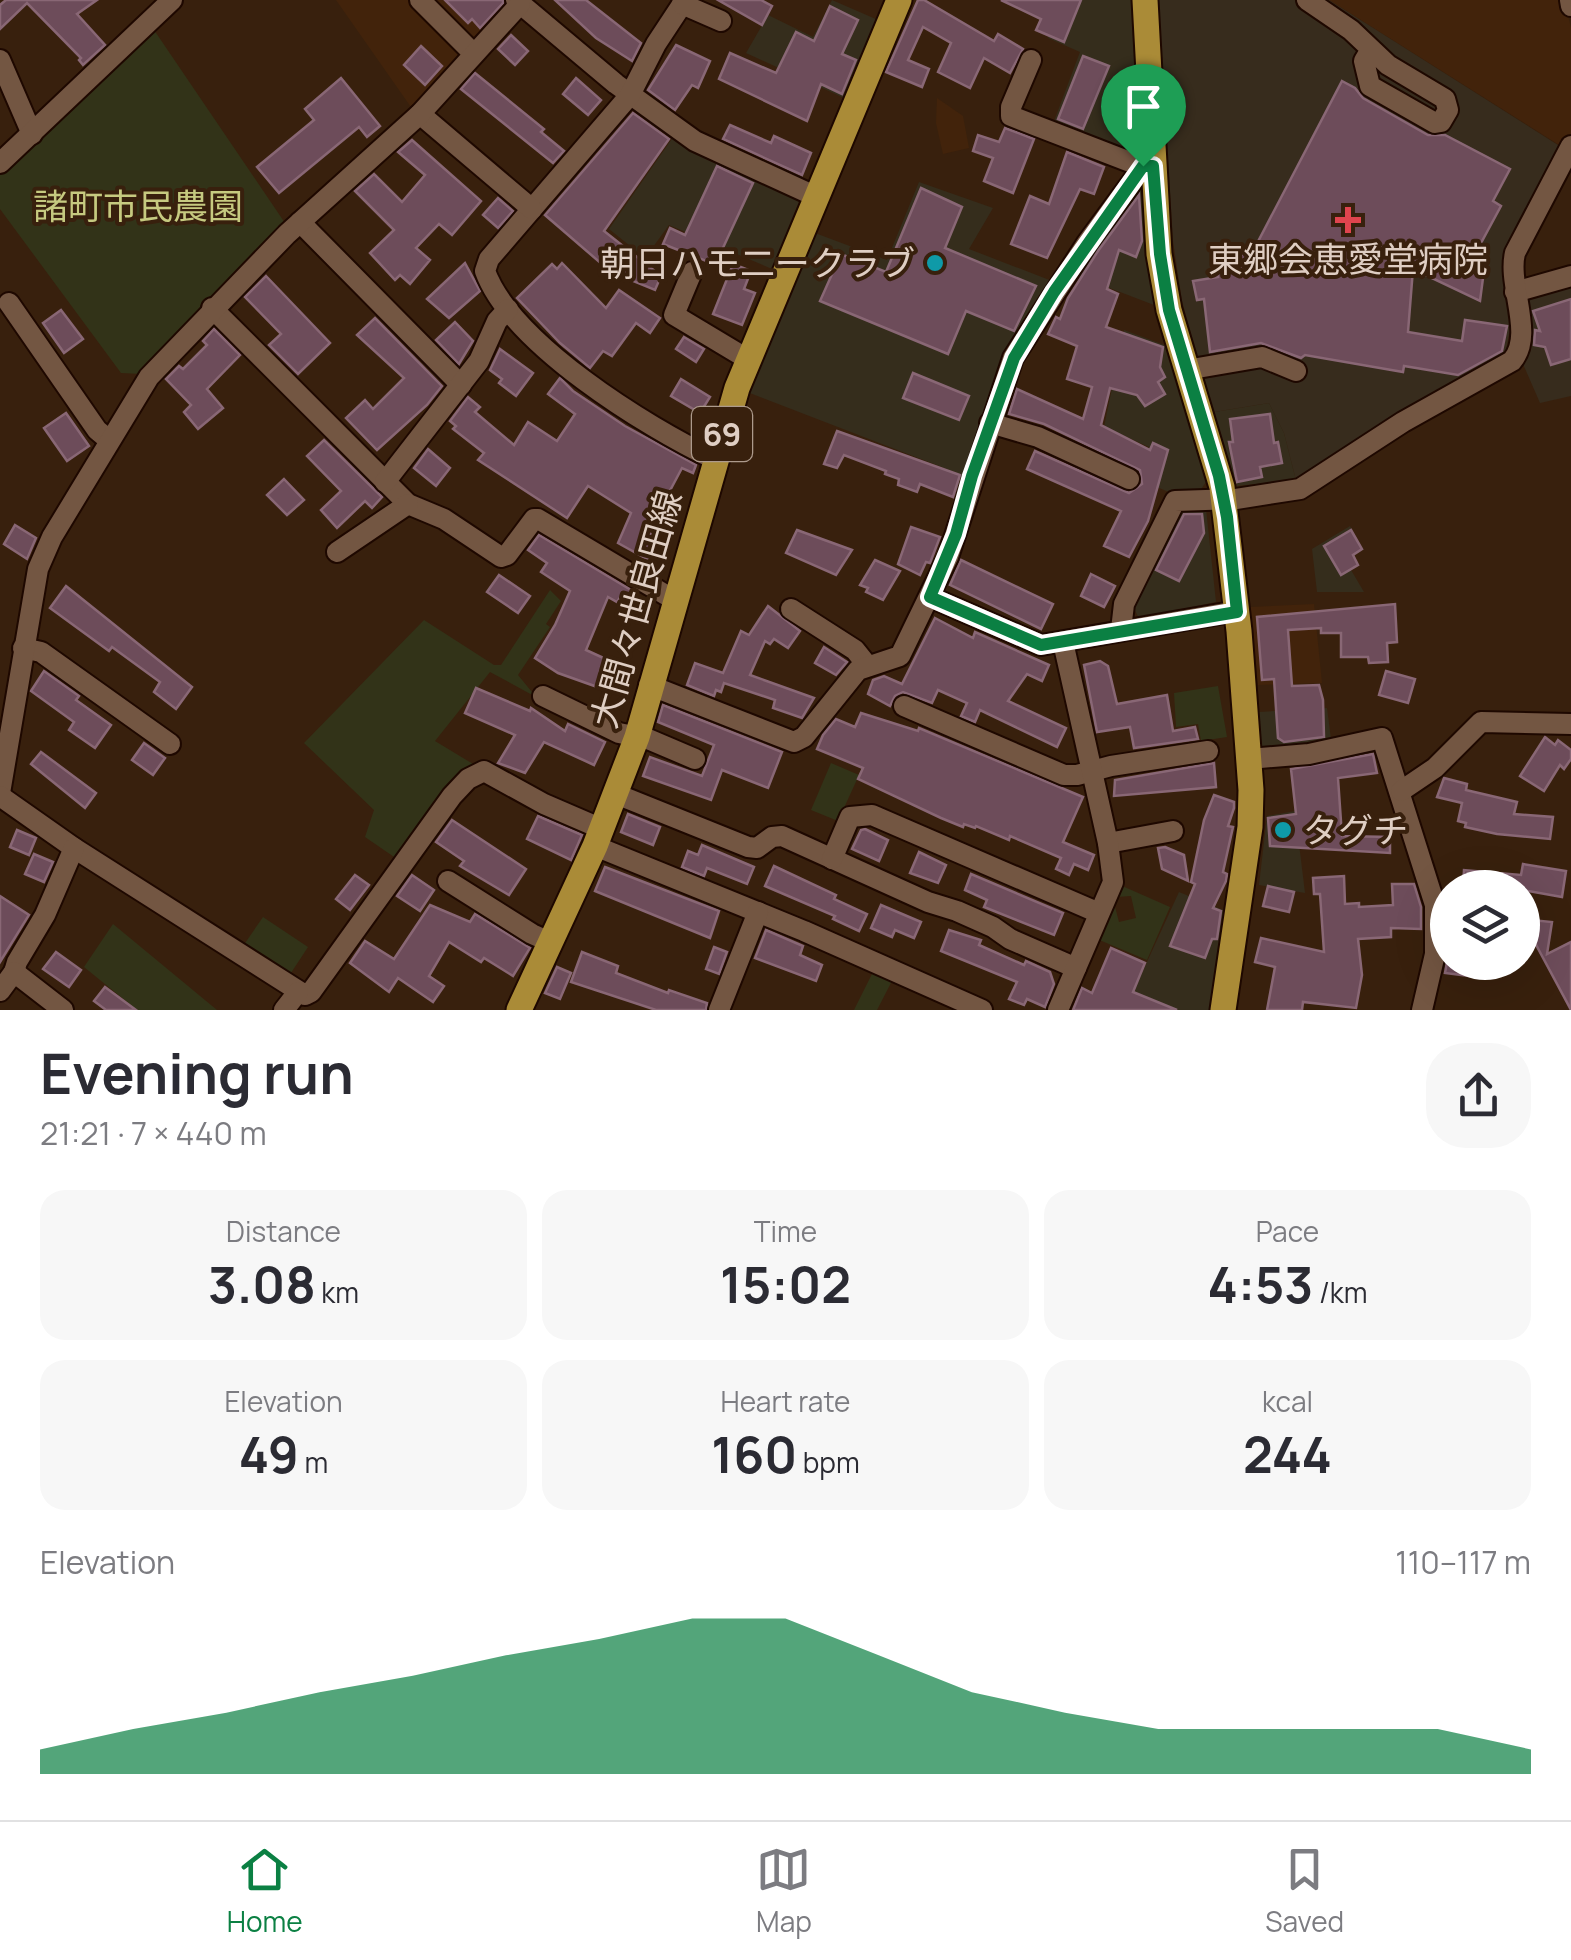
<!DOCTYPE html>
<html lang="en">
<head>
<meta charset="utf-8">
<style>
	:root { --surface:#fff; --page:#f7f7f7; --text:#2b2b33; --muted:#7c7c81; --line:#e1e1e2; --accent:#0b8043 }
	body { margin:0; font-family:Manrope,"Noto Sans JP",sans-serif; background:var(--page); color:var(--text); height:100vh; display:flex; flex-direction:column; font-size:38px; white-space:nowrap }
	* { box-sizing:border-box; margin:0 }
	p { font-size:32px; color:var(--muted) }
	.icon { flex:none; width:55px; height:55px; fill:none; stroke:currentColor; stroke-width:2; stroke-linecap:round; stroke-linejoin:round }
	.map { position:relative; height:1010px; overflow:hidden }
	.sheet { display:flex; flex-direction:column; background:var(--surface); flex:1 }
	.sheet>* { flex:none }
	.tools { position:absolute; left:1430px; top:870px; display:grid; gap:20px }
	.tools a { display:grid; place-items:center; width:110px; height:110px; border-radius:50%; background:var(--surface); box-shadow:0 10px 40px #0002; font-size:50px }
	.pin { position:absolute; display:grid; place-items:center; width:85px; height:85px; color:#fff; margin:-102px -42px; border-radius:50% 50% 50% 0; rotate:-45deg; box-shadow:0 0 10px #0007 }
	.pin .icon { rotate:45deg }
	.round { display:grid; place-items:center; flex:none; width:105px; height:105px; border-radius:40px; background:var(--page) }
	.head { display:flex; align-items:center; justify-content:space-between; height:170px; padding:0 40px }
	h1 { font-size:55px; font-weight:700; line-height:75px }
	.metrics { display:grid; grid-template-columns:repeat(3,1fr); gap:15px; height:170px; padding:10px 40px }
	.metrics div { display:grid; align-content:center; border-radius:25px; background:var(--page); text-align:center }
	.metrics b { font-size:50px; font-weight:700 }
	.metrics small { font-size:28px; font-weight:400 }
	.metrics p { font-size:28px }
	.chart { height:280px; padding:20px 40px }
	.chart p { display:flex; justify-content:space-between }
	.chart svg { width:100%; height:180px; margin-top:10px; fill:var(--accent); opacity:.7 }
	.tab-bar { display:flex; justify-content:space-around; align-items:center; height:140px; border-top:2px solid var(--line); background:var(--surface); font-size:28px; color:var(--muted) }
	.tab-bar a { display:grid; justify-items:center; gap:5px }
	.tab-bar .current { color:var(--accent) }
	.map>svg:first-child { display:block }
</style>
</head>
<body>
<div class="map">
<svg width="1571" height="1010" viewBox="0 0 1571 1010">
	<rect width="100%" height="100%" fill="#38200d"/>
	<g fill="#352d1c">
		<path d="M832 0 878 20 844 98 746 53 768 15 813 37Z"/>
		<path d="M1053 0H1133L1139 151 1130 153 1053 124 1080 52 1048 38 1061 4Z"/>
		<path d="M676 133 801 197 772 269 669 225 645 258 609 229Z"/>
		<path d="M919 182 993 208 969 249 1052 281 991 388 965 476 747 392 815 233 887 260Z"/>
		<path d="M1140 183 1156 302 1154 305 1073 274Z"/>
		<path d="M1124 330 1167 346 1208 479 1199 492 1171 493 1136 478 1149 447 1104 427Z"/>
		<path d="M1269 403 1284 433 1296 480 1236 486 1214 412Z"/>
		<path d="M1180 507 1206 509 1216 602 1139 618 1132 605Z"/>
		<path d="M1350 526 1362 549 1353 555 1358 565 1351 570 1364 592H1317L1312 549Z"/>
		<path d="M1327 708 1332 747 1262 754 1259 712Z"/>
		<path d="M1295 811 1305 893 1259 885 1267 816Z"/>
		<path d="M1179 892 1228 912 1211 1010H1125Z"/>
	</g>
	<g fill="#42230b">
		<path d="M336 0H508V6L413 110Z"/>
		<path d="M1329 0H1564L1571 28V136L1564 148Z"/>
		<path d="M937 98 963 116 969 148 943 154 936 123Z"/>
		<path d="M1314 604 1322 683 1258 685 1250 607Z"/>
	</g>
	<g fill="#372c1d">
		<path d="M1158 0H1329L1561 147 1534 199 1505 356 1296 480 1284 433 1269 403 1214 412 1200 367 1182 301 1173 241Z"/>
		<path d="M1571 282V396L1540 403 1523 364 1527 356 1525 306 1530 297Z"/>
	</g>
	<g fill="#323318">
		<path d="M152 27 287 226 142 374 121 373 0 209V171Z"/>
		<path d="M550 590 561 601 546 624 550 627 518 675 536 697 490 672 435 741 478 767 400 861 365 837 374 810 304 743 424 620 494 665H501Z"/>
		<path d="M1218 686 1227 737 1201 741 1198 724 1176 727 1174 693Z"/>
		<path d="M831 763 859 775 838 821 811 810Z"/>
		<path d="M1120 885 1170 907 1147 960 1097 939 1114 903 1119 922 1136 918 1131 896 1116 897Z"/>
		<path d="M263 917 308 947 287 979 241 949Z"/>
		<path d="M113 924 217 1010H137L84 967Z"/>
		<path d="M875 968 894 977 877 1010H854Z"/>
	</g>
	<g fill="#6d4c5a" stroke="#896775" stroke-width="2.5">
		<path d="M6 0H97L77 14 105 45 83 65 79 60 81 58 27 3 0 29V5Z"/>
		<path d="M445 0H503V3L480 28 472 19 468 23Z"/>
		<path d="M555 0H586L641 43 632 61 596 38Z"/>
		<path d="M718 0H761L772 6 762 25Z"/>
		<path d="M918 0H924L994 41 998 34 1023 49 1010 73 984 58 970 88 938 72 951 43 923 27 908 60 929 69 922 87 886 72Z"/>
		<path d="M1001 0H1081L1064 42 1036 30 1041 19Z"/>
		<path d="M830 6 858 20 842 54 856 60 842 94 821 84 807 121 719 79 730 53 776 73 796 32 814 41Z"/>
		<path d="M511 35 528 51 515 65 498 49Z"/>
		<path d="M676 45 710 61 698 88 692 85 675 110 648 90Z"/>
		<path d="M421 46 442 66 425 85 404 65Z"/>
		<path d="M1083 56 1109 66 1083 129 1058 119Z"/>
		<path d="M475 73 544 129 541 132 564 151 553 163 461 89Z"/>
		<path d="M341 78 380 126 367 137 359 127 279 193 257 167 314 120 305 109Z"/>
		<path d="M576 78 601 100 588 115 563 94Z"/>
		<path d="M1342 81 1355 88 1363 98 1428 135H1445L1510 169 1493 201 1501 206 1474 256 1485 263 1480 301 1413 269 1408 332 1462 341 1465 320 1507 326 1502 351 1458 375 1404 366 1403 372 1305 355 1301 358 1261 343 1210 352 1204 299 1197 300 1193 281 1218 277 1215 258 1252 253Z"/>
		<path d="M633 113 669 139 604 231 661 276 655 290 611 272 545 215Z"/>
		<path d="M730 125 771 143 774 136 811 153 802 175 723 139Z"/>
		<path d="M1005 128 1034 139 1013 193 984 181 993 158 973 151 978 135 999 142Z"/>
		<path d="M412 140 481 201 452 235 439 224 416 248 430 260 410 284 400 275 395 280 370 253 394 230 355 191 374 174 402 202 425 175 398 152Z"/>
		<path d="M1067 152 1104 167 1094 194 1080 189 1047 258 1011 244 1030 196 1049 204Z"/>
		<path d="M717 166 753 183 722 250 730 253 724 268 663 244 670 228 685 235Z"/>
		<path d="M921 188 962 207 945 248 1036 286 1014 331 966 311 948 354 820 301 841 254 886 272Z"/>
		<path d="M1139 195 1142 241 1136 257 1119 250 1107 289 1118 294 1106 327 1163 347 1160 367 1165 377 1158 382 1165 394 1145 406 1137 395 1110 388 1101 425 1150 450 1153 443 1168 450 1148 521 1129 557 1104 546 1121 511 1027 469 1035 451 1129 493 1142 484 1140 470 1044 424 1009 414 1017 389 1083 419 1092 387 1067 379 1077 346 1048 334 1056 317 1060 319 1068 298 1098 251Z"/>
		<path d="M498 198 513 211 498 228 483 215Z"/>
		<path d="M465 263 480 291 449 318 427 299Z"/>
		<path d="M562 263 606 308 619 290 660 318 650 333 636 323 612 356 603 351 590 368 560 343 517 298 552 264 557 269Z"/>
		<path d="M733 264 751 271 744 289 755 293 742 325 713 314Z"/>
		<path d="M266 276 330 343 298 374 269 345 281 334 245 297Z"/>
		<path d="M1571 299V359L1551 365 1545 347 1534 345 1535 330 1540 331 1533 311Z"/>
		<path d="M61 310 83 339 64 353 43 323Z"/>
		<path d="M375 318 442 386 427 405 377 450 346 418 365 400 373 409 404 378 357 335Z"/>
		<path d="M455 322 473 341 459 364 436 340Z"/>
		<path d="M214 329 240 355 207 389 223 408 198 429 184 412 191 405 166 379 179 366 183 369 207 345 203 341Z"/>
		<path d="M684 337 704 349 696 362 676 349Z"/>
		<path d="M500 349 533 373 516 396 499 383 502 379 490 370Z"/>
		<path d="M913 373 969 396 959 420 903 398Z"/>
		<path d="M560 378 573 391 625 426 696 465 693 473 682 468 648 532 658 538 647 559 618 543 631 513 588 486 567 518 478 460 484 453 453 429 456 426 450 421 468 397 480 407 475 412 514 445 528 422 557 441 575 414 548 394Z"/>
		<path d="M681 379 710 397 700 413 671 396Z"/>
		<path d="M66 413 89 446 67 461 44 428Z"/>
		<path d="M1270 414 1274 443 1278 442 1282 463 1260 467 1262 477 1237 482 1229 442H1233L1230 419Z"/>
		<path d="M837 431 960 475 953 497 920 484 917 492 898 485 899 479 885 474 886 471 844 455 837 468 824 464Z"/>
		<path d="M324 440 382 497 372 508 365 501 337 528 321 510 341 491 307 456Z"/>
		<path d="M428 449 450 468 436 486 414 468Z"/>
		<path d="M284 479 304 500 287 515 267 495Z"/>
		<path d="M1184 514H1202L1204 533 1179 581 1156 570Z"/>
		<path d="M15 525 36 538 27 559 4 544Z"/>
		<path d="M911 527 940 537 930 563 926 562 920 575 898 564Z"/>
		<path d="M797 530 852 550 836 575 786 553Z"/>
		<path d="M1351 530 1362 549 1353 555 1358 565 1341 575 1324 546Z"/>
		<path d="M539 535 636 593 631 601 621 596 617 602 608 597 586 650 621 666 612 688 604 685 603 689 558 673 535 658 555 625 570 591 541 572 547 563 528 550Z"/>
		<path d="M875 560 900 571 883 600 866 592 868 588 860 585Z"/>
		<path d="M961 560 1053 604 1041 629 950 585Z"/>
		<path d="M1091 574 1115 586 1104 607 1081 596Z"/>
		<path d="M499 575 530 596 518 613 487 592Z"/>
		<path d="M66 586 192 687 176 709 154 692 160 682 112 647 109 651 50 608Z"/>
		<path d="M1395 604 1397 642 1387 643 1388 662 1369 663 1368 657H1341V633H1321V628L1288 630 1292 686 1319 685 1323 700 1324 737 1284 742 1278 738 1274 679 1262 680 1257 617Z"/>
		<path d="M768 606 800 631 788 648 774 639 770 644 765 641 750 675 814 698 802 718 773 708 775 700 724 683 721 692 716 690 714 696 687 685 695 663 723 673 741 631 749 635Z"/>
		<path d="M935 618 973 638 975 632 1049 665 1042 681 1027 674 1008 701 1066 728 1057 747 980 710 975 722 961 716 967 703 938 690 932 703 903 692 895 696 890 706 868 694 873 680 884 676 902 684Z"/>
		<path d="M824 647 847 662 836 675 815 663Z"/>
		<path d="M1100 661 1108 666 1117 704 1167 695 1173 731 1195 727 1198 739 1134 748 1130 727 1097 732 1084 665Z"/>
		<path d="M44 671 79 696 76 700 111 725 95 748 69 730 74 722 31 691Z"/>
		<path d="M1386 671 1415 679 1408 703 1379 695Z"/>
		<path d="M476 688 530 711 531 708 565 731 568 724 605 742 594 765 544 742 525 773 498 763 515 735 465 713Z"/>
		<path d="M663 705 782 752 768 788 722 770 711 800 643 776 650 757 702 776 714 745 658 722Z"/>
		<path d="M861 713 918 731 919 728 1083 797 1063 842 1094 855 1088 870 1074 864 1069 875 1056 869 1061 858 1010 836 1009 840 976 826 975 828 964 824 963 827 941 818 858 779 863 768 817 749 823 735 836 719 855 727Z"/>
		<path d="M1545 737 1555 745 1558 740 1571 750V759L1564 769 1560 765 1544 791 1520 776Z"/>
		<path d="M144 743 165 758 153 775 132 760Z"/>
		<path d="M41 752 96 793 85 808 31 764Z"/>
		<path d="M1373 754 1377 773 1338 778 1342 836 1390 837V853L1270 846 1268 818 1296 814 1291 769Z"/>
		<path d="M1214 763 1216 787 1114 796 1115 780Z"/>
		<path d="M1444 778 1467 784 1466 790 1517 802 1514 814 1553 817 1550 839 1497 834 1465 827 1466 823 1458 821 1462 803 1437 797Z"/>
		<path d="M1214 795 1234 802V808L1228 826 1233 827 1223 872 1227 874 1226 881 1213 908 1221 911 1217 939H1212L1205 958 1170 946 1195 884 1191 882 1204 820Z"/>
		<path d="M628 814 660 827 653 845 621 832Z"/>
		<path d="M538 816 582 835 571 860 527 839Z"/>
		<path d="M452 820 526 869 509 895 460 866 464 861 436 842Z"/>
		<path d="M865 829 888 840 879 861 852 849 861 830Z"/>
		<path d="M17 830 36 838 29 855 10 847Z"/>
		<path d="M702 845 754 867 747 884 707 868 704 876 682 867 688 851 698 855Z"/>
		<path d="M1165 847 1184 855 1188 881 1162 869 1158 848Z"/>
		<path d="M919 852 946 865 938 883 910 873Z"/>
		<path d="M34 854 53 862 44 882 25 874Z"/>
		<path d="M1523 864 1566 871 1562 897 1522 890V888H1463L1464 870 1521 875Z"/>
		<path d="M774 866 836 895 834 899 867 914 859 931 833 919 835 916 765 886Z"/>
		<path d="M605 867 719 911 710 938 595 891Z"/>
		<path d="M971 874 1063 913 1054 935 984 907 987 900 965 890Z"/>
		<path d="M355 875 369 885 350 910 336 899Z"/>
		<path d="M412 875 434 890 420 911 397 896Z"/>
		<path d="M1344 876 1345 904 1359 903V907L1393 905 1392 884H1414L1421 907V929L1391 928V937L1358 939 1362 975 1356 1008 1303 1002 1302 1010H1267L1275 967 1255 962 1261 938 1324 952 1320 894H1314L1313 878Z"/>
		<path d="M1268 886 1294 892 1289 912 1263 906Z"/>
		<path d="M0 896 29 915 0 962Z"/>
		<path d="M430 905 470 922 475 914 530 948 513 976 484 958 481 962 449 942 429 976 444 986 433 1002 398 978 389 992 350 963 365 941 394 959Z"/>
		<path d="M881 905 921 922 914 938 895 930 892 937 871 928Z"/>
		<path d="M1522 919 1552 922 1547 954 1571 942V1010L1535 943 1522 942Z"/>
		<path d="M766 930 803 946 800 955 822 965 816 981 755 958Z"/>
		<path d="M949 930 981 940 979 945 1024 965 1026 961 1050 972 1054 984 1045 1007 1027 999 1024 1005 1009 999 1017 982 941 951Z"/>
		<path d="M714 947 727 952 719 974 706 969Z"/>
		<path d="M1111 948 1145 963 1133 992 1177 1010H1073L1082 988 1092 993Z"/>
		<path d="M56 952 81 970 69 987 43 969Z"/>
		<path d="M582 952 618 966 616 973 668 993 669 990 707 1003 706 1010H656L571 982Z"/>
		<path d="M1447 962H1487L1485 978 1445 973Z"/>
		<path d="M557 967 571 973 560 999 545 993Z"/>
		<path d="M105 987 136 1010H106L94 1001Z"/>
	</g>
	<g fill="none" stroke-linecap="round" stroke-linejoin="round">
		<g stroke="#1e0800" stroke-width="24">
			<g id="minor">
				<path d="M420 0 473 53"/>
				<path d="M516 0 616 84 695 141 817 197"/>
				<path d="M685 0 656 44 630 95 489 259 485 271C511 343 646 427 714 459"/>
				<path d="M1307 0 1351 30 1388 65 1445 99 1448 110 1441 122 1435 123 1370 86 1364 61 1371 49"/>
				<path d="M1570 0 1571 6"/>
				<path d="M682 4 721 21"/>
				<path d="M0 60 32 134"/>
				<path d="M1031 60 1011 107V116L1143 167 1153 166"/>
				<path d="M420 114 532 209"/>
				<path d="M0 163 172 0"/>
				<path d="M300 222 461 385"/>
				<path d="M692 272 674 315 749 360"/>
				<path d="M1515 292 1571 276"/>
				<path d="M9 303 97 430 109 440"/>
				<path d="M212 308 408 504 444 519 501 557 507 555 534 519H538L676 601"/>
				<path d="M1186 370 1262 357 1296 371"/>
				<path d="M990 423 1038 437 1129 479"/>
				<path d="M385 482 479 361 497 321 508 309"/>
				<path d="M337 552 408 504"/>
				<path d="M930 597 1041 645 1237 611"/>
				<path d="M791 609 855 650 867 665"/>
				<path d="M1121 630 1124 604 1175 501 1236 499 1300 489 1403 422 1512 361C1535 335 1507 285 1515 253L1571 146"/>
				<path d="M23 648 41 652 170 744"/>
				<path d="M649 685 794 742 804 737 858 670 900 656 948 557 1013 358 1087 243 1143 167"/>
				<path d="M543 696 619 733 648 739 695 759"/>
				<path d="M904 706 1064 775H1077L1111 766 1208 751"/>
				<path d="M1249 759 1309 754 1382 738 1435 905V954L1422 1010"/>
				<path d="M1401 791 1435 768 1481 722 1571 724"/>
				<path d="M0 793 38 569 52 537 149 377 287 234 420 114 520 4"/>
				<path d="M616 794 748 847 757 848 772 837 782 836 928 902 957 911 993 927 1010 939 1076 968"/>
				<path d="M0 796 74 848 305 995 311 992 452 796 468 779 484 771 544 804 602 829"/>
				<path d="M1108 843 1173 831"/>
				<path d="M595 846 804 931 982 1010"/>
				<path d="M832 859 850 817 872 815 1099 913"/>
				<path d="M448 881 532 934 552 943"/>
				<path d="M14 972 17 962 45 915 74 848"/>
				<path d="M0 991 14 972 63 1010"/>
				<path d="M284 1010 298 992"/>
				<path d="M719 1010 758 912"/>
				<path d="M1058 1010 1113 882 1108 843 1063 642"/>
			</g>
		</g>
		<g stroke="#1e0800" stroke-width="29">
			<g id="major">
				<path d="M1145 0 1159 254 1169 310 1222 487 1239 631 1251 790 1250 827 1223 1010"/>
				<path d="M519 1010 595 846 637 737 737 388 899 0"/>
			</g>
		</g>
		<use href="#minor" stroke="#735642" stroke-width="20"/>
		<use href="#major" stroke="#aa8b37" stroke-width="25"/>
	</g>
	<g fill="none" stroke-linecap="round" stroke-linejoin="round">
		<g stroke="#fff" stroke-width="20">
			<path id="route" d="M1143 166H1153L1160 254 1169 310 1219 476 1227 517 1237 612 1041 645 930 597 956 534 972 476 1014 358 1054 292Z"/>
		</g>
		<use href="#route" stroke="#0b8043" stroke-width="12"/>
	</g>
	<path fill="#e0444e" stroke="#38200d" stroke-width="4" d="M1343 205h10v10h10v10h-10v10h-10v-10h-10v-10h10z"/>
	<g fill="#0f9aa8" stroke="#38200d" stroke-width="4">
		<circle cx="935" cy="263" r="10"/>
		<circle cx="1283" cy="830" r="10"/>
	</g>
	<g text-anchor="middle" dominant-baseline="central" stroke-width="8" stroke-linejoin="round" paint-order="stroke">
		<rect fill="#38200d" stroke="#ad9a8c" stroke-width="2.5" x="692" y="407" width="60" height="54" rx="8"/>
		<g font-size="32" font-weight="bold" fill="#dfcec3">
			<text x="722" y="434">69</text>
		</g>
		<g font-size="35" fill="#c6ca80" stroke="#38200d">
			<text x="138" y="206">諸町市民農園</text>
		</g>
		<g font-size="35" fill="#dfcec3" stroke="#38200d">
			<text x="1348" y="259">東郷会恵愛堂病院</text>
			<text x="915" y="263" text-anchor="end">朝日ハモ二ークラブ</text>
			<text x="1303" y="830" text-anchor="start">タグチ</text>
		</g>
		<g font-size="35" fill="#dfcec3" stroke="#38200d">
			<text transform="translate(636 609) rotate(-74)">大間々世良田線</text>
		</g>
	</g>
</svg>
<div class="tools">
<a><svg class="icon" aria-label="layers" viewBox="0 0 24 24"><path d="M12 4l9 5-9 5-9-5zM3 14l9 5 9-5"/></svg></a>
</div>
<div class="pin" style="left:1143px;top:166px;background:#1e9e55"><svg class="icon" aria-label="arrive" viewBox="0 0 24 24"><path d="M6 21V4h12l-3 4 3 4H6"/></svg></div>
</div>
<section class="sheet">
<div class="head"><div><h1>Evening run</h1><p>21:21 · 7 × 440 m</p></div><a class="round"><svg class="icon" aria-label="share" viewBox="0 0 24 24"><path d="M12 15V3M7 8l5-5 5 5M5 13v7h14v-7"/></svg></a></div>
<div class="metrics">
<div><p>Distance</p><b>3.08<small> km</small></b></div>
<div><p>Time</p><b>15:02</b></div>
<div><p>Pace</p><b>4:53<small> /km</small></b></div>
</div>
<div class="metrics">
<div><p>Elevation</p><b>49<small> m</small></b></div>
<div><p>Heart rate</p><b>160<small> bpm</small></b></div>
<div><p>kcal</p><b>244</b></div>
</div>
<div class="chart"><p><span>Elevation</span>110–117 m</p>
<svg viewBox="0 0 160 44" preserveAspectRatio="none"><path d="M0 44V38L10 33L20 29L30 24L40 20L50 15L60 11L70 6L80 6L90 15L100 24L110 29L120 33L130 33L140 33L150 33L160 38V44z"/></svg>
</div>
</section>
<nav class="tab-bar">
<a class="current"><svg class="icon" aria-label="home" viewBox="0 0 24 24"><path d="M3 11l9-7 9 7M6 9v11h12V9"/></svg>Home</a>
<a><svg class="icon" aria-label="map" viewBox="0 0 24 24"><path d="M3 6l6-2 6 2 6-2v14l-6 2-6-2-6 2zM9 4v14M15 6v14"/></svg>Map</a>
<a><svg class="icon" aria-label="saved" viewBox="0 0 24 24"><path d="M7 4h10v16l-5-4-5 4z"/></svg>Saved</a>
</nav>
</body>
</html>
